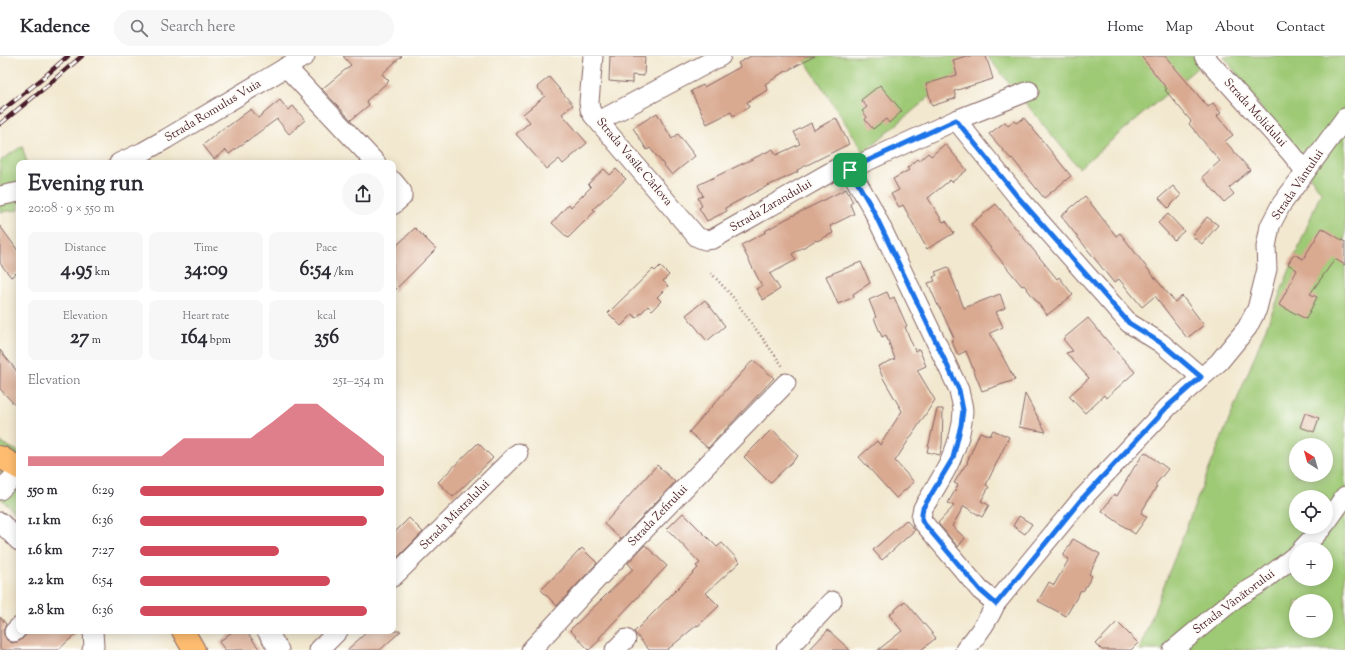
<!DOCTYPE html>
<html lang="en">
<head>
<meta charset="utf-8">
<style>
	:root { --surface:#fff; --page:#f7f7f7; --text:#2b2b33; --muted:#7c7c81; --line:#e1e1e2; --accent:#d1495b }
	body { margin:0; font-family:"Sorts Mill Goudy",serif; background:var(--page); color:var(--text); height:100vh; display:flex; flex-direction:column; font-size:15px; white-space:nowrap }
	* { box-sizing:border-box; margin:0 }
	p { font-size:13px; color:var(--muted) }
	.icon { flex:none; width:22px; height:22px; fill:none; stroke:currentColor; stroke-width:2; stroke-linecap:round; stroke-linejoin:round }
	.map { position:relative; flex:1; overflow:hidden }
	.panel { position:absolute; left:16px; top:104px; width:380px; height:474px; display:flex; flex-direction:column; background:var(--surface); border-radius:8px; box-shadow:0 2px 10px #0003 }
	.panel>* { flex:none }
	.needle { width:26px; rotate:323deg }
	.controls { position:absolute; left:1289px; top:382px; display:grid; gap:8px }
	.controls a { display:grid; place-items:center; width:44px; height:44px; border-radius:50%; background:var(--surface); box-shadow:0 2px 10px #0003; font-size:20px }
	.pin { position:absolute; display:grid; place-items:center; width:34px; height:34px; color:#fff; margin:-17px; border-radius:8px; box-shadow:0 2px 6px #0006 }
	.round { display:grid; place-items:center; flex:none; width:42px; height:42px; border-radius:21px; background:var(--page) }
	.summary { display:flex; align-items:center; justify-content:space-between; height:68px; padding:0 12px }
	h1 { font-size:22px; font-weight:700; line-height:30px }
	.stats { display:grid; grid-template-columns:repeat(3,1fr); gap:6px; height:68px; padding:4px 12px }
	.stats div { display:grid; align-content:center; border-radius:8px; background:var(--page); text-align:center }
	.stats b { font-size:20px; font-weight:700 }
	.stats small { font-size:11px; font-weight:400 }
	.stats p { font-size:11px }
	.chart { height:112px; padding:8px 12px }
	.chart p { display:flex; justify-content:space-between }
	.chart svg { width:100%; height:72px; margin-top:4px; fill:var(--accent); opacity:.7 }
	ul { padding:0 12px; list-style:none; font-size:13px }
	li { display:grid; grid-template-columns:64px 48px 1fr; align-items:center; height:30px }
	li i { height:10px; border-radius:5px; background:var(--accent) }
	header { display:flex; align-items:center; gap:24px; box-sizing:border-box; height:56px; padding:0 20px; background:var(--surface); border-bottom:1px solid var(--line) }
	header strong { font-size:19px }
	nav { display:flex; gap:22px; margin-inline-start:auto; font-size:14px }
	.search { width:280px; height:36px; background:var(--page); display:flex; align-items:center; gap:10px; box-sizing:border-box; padding:0 14px; border-radius:22px; color:var(--muted); font-size:15px }
	.map>svg:first-child { display:block }
</style>
</head>
<body>
<header>
<strong>Kadence</strong>
<div class="search"><svg class="icon" aria-label="search" viewBox="0 0 24 24"><circle cx="10" cy="10" r="6"/><path d="M15 15l6 6"/></svg>Search here</div>
<nav><a>Home</a><a>Map</a><a>About</a><a>Contact</a></nav>
</header>
<div class="map">
<svg width="1345" height="594" viewBox="0 0 1345 594">
	<rect width="100%" height="100%" fill="#fdfcf7"/>
	<filter id="ink" filterUnits="userSpaceOnUse"><feTurbulence type="fractalNoise" baseFrequency=".025" numOctaves="2"/><feDisplacementMap in="SourceGraphic" scale="8" xChannelSelector="R" yChannelSelector="G"/><feConvolveMatrix kernelMatrix="1 2 1 2 8 2 1 2 1" color-interpolation-filters="sRGB"/></filter>
	<filter id="wash" filterUnits="userSpaceOnUse"><feTurbulence type="fractalNoise" baseFrequency=".012" numOctaves="4" result="noise"/><feDisplacementMap in="SourceGraphic" scale="16" xChannelSelector="R" yChannelSelector="G"/><feGaussianBlur stdDeviation="0.9" result="paint"/><feColorMatrix in="noise" values="0 0 0 0 0 0 0 0 0 0 0 0 0 0 0 0 0 1.4 0 .05"/><feComposite in="paint" operator="in"/></filter>
	<g filter="url(#wash)">
		<rect width="100%" height="100%" fill="#f2e8cf"/>
		<g fill="#9ec975" stroke="#747450" fill-rule="evenodd">
			<path d="M802 0H978L864 96Z"/>
			<path d="M987 0H1211L1079 112Z"/>
			<path d="M1224 0H1345V594H1139L1201 433 1321 136ZM1296 389H1326V419H1296ZM1296 441H1326V471H1296ZM1296 493H1326V523H1296ZM1296 545H1326V575H1296Z"/>
			<path d="M22 90 27 107H19V154L0 156V105Z"/>
			<path d="M0 386 19 396V454L16 456 0 442Z"/>
		</g>
		<g id="blocks">
			<g fill="#d9a990">
				<path d="M343 0H402L382 18 389 25 366 45 369 49 351 64 322 33 351 9Z"/>
				<path d="M610 0H645L644 20 632 19V27L609 25Z"/>
				<path d="M751 0H815L777 20V21L765 28 768 34 747 46 749 51 733 60 731 56 707 68 691 35 703 29 704 31 740 11 738 7Z"/>
				<path d="M966 0H986L993 23 954 35 956 42 932 50 926 28 957 19 953 4Z"/>
				<path d="M1141 0H1165L1208 51 1213 47 1221 57 1217 60 1233 79 1225 85 1250 114 1229 132 1234 138 1224 146 1202 121 1220 105 1189 68 1191 65 1165 34 1167 33Z"/>
				<path d="M549 21 573 49 562 58 587 87 563 108 559 103 547 113 516 78 530 66 523 58 545 40 537 31Z"/>
				<path d="M880 29 902 55 889 67 886 63 873 73 865 64 867 61 862 55 867 51 861 44Z"/>
				<path d="M280 44 288 54 293 50 305 64 289 78 277 63 229 98 226 94 214 103 203 89 226 70 227 71 251 53 258 62Z"/>
				<path d="M657 57 672 83 678 78 695 100 672 119 650 92 647 94 633 72Z"/>
				<path d="M836 62 849 88 797 114 798 116 759 134 725 152 727 155 707 165 699 152 702 150 698 142 703 140 698 129 773 93 776 99 800 88 794 76 811 67 814 74Z"/>
				<path d="M1024 62 1071 120 1044 142 1012 102 1011 103 989 78 1005 66 1008 70 1014 65 1016 67Z"/>
				<path d="M945 88 967 114 952 126 950 124 928 142 943 166 946 165 954 177 927 193 903 149 899 151 891 138 899 134 893 123 909 114 907 112 917 103 919 105 928 97 931 100Z"/>
				<path d="M604 113 610 119 616 113 626 123 593 153 595 155 568 182 552 167 569 148 571 151 591 131 588 128Z"/>
				<path d="M1173 130 1181 139 1168 152 1159 142Z"/>
				<path d="M846 133 853 146 850 148 854 158 830 170 833 177 817 185 816 184 792 198 796 204 770 218 780 233 763 244 756 233 762 230 741 189 766 176 765 175 786 163Z"/>
				<path d="M1085 140 1116 180 1120 177 1151 217 1175 246 1182 240 1204 269 1187 282 1155 240 1142 251 1119 223 1114 227 1061 160Z"/>
				<path d="M996 148 1057 223 1059 221 1073 239 1047 259 1024 229 1022 230 971 168Z"/>
				<path d="M1168 158 1184 175 1174 184 1158 167Z"/>
				<path d="M1207 161 1218 169 1202 188 1192 180Z"/>
				<path d="M0 170 19 196V215L11 221 0 207Z"/>
				<path d="M415 172 436 193 393 236V193Z"/>
				<path d="M1322 172 1345 186V209L1335 203 1310 238 1317 241 1306 263 1279 249 1297 214 1288 208 1294 198 1303 203Z"/>
				<path d="M861 206 870 227 853 238 854 241 838 248 826 220Z"/>
				<path d="M660 210 669 219 663 225 668 230 657 241 661 245 652 254 648 250 636 262 633 258 621 270 608 257 653 213 655 215Z"/>
				<path d="M948 211 964 252 1000 238 1005 252 996 256 1003 271 990 277 1015 324 982 335 966 295 958 299 951 284 954 282 940 252H939L928 227 935 225 933 221 937 219 935 216Z"/>
				<path d="M887 236 890 243 894 241 907 270 905 271 915 295 919 293 926 310 917 314 935 344 895 405 914 426 896 442 859 401 877 385 880 389 902 355 883 322 878 310 895 303 886 279 882 281 874 262 876 261 869 244Z"/>
				<path d="M705 244 725 270 707 285 686 259Z"/>
				<path d="M1088 262 1115 294 1135 316 1106 342 1104 339 1085 357 1069 340 1089 322 1066 297 1073 295 1063 283Z"/>
				<path d="M0 294 19 318V353L0 333Z"/>
				<path d="M753 304 774 322 708 392 689 376Z"/>
				<path d="M1025 338 1046 376 1019 371Z"/>
				<path d="M937 353H943L942 389 940 399 927 396Z"/>
				<path d="M1305 357 1319 362 1314 376 1300 371Z"/>
				<path d="M772 373 798 400 770 427 744 401Z"/>
				<path d="M993 374 1009 381 986 429 989 431 981 445 989 449 982 461 964 450 952 470 965 482 958 491 938 467 954 450 948 447 958 429 954 427 964 411 968 407 967 406 980 376 990 380Z"/>
				<path d="M478 387 493 402 453 441 438 426Z"/>
				<path d="M1145 396 1168 413 1155 429 1157 430 1141 457 1147 461 1135 478 1102 455 1114 438 1117 440 1135 410Z"/>
				<path d="M657 409 675 426 621 483 604 468Z"/>
				<path d="M683 457 717 491 722 487 740 506 706 537 719 550 698 570 697 569 667 594H649L634 576 698 512 696 510 700 507 667 473Z"/>
				<path d="M1019 460 1032 468 1025 478 1013 470Z"/>
				<path d="M409 462 423 476 393 506V478Z"/>
				<path d="M906 464 915 474 882 504 873 494Z"/>
				<path d="M1073 483 1100 498 1089 518 1092 520 1083 535 1081 534 1066 560 1038 545 1049 526 1054 529 1069 503 1063 500Z"/>
				<path d="M645 489 667 510 599 582 600 584 589 594 570 574 633 513 628 507Z"/>
				<path d="M582 492 597 507 557 550 541 534Z"/>
				<path d="M905 545 936 582 921 594H878L902 575 889 559Z"/>
				<path d="M0 561 6 568 3 574 4 579 7 584 12 587 17 586 21 584 29 575H79L58 594H0Z"/>
				<path d="M1117 566 1138 587 1131 594H1102L1096 588Z"/>
				<path d="M828 574 850 594H809Z"/>
				<path d="M233 575H246L260 594H225L219 586Z"/>
				<path d="M368 575H401L380 594H347Z"/>
			</g>
		</g>
	</g>
	<g filter="url(#ink)">
		<use href="#blocks" fill-opacity="0" stroke="#856564" stroke-width="1"/>
		<g fill="none" stroke-linecap="round" stroke-linejoin="round">
			<g stroke="#856564" stroke-width="21">
				<g id="minor">
					<path d="M593 0 589 46 590 53 593 59 697 181 705 184 713 183 836 113 845 110 850 114 872 152 959 334C960 341 963 349 963 355 962 391 942 422 923 452L921 461 922 465 980 534 996 547"/>
					<path d="M1204 0 1291 97 1305 115"/>
					<path d="M286 11 376 107"/>
					<path d="M956 64 1029 35"/>
					<path d="M599 65 721 0"/>
					<path d="M119 107 143 96 166 83 305 0"/>
					<path d="M850 114 865 106 956 64 1017 140 1129 267 1161 287 1201 321"/>
					<path d="M393 125 402 136V141L393 149"/>
					<path d="M0 140 19 136"/>
					<path d="M0 434 19 416"/>
					<path d="M0 466 19 485"/>
					<path d="M1326 467 1345 440"/>
					<path d="M1302 493 1323 471"/>
					<path d="M393 521 518 397"/>
					<path d="M267 575 279 594"/>
					<path d="M14 576 19 571"/>
					<path d="M92 594 94 591 93 575"/>
					<path d="M319 594 338 575"/>
					<path d="M531 594 595 525 786 327"/>
					<path d="M615 594 626 583"/>
					<path d="M786 594 832 545"/>
					<path d="M965 594C978 579 988 565 996 547L1080 445 1168 351 1219 306 1247 272 1257 253 1267 213 1266 191 1270 170 1281 149 1345 62"/>
					<path d="M1173 594 1237 541 1259 528 1296 499"/>
				</g>
			</g>
			<g stroke="#856564" stroke-width="24">
				<g id="major">
					<path d="M0 401 19 412"/>
					<path d="M183 575 194 594"/>
				</g>
			</g>
			<path stroke="#856564" stroke-width="2.5" stroke-dasharray="1 3" stroke-linecap="butt" d="M711 217 732 240 784 312"/>
			<use href="#minor" stroke="#fff" stroke-width="19"/>
			<use href="#major" stroke="#fdbc6f" stroke-width="22"/>
			<g stroke="#4a1f2b" stroke-width="4.5">
				<g id="rail">
					<path d="M0 56 42 23 68 0"/>
					<path d="M0 68 48 29 82 0"/>
				</g>
			</g>
			<use href="#rail" stroke="#fdfcf7" stroke-width="3" stroke-dasharray="9" stroke-linecap="butt"/>
		</g>
	</g>
	<g fill="none" stroke-linecap="round" stroke-linejoin="round" filter="url(#ink)">
		<g stroke="#fff" stroke-width="8">
			<path id="route" d="M956 64 1017 140 1129 267 1161 287 1201 321 1168 350 1080 445 996 548 980 534 922 465V457L923 452 953 402 961 369 963 354 959 334 872 152 850 114 865 106Z"/>
		</g>
		<use href="#route" stroke="#1a73e8" stroke-width="5"/>
	</g>
	<g text-anchor="middle" dominant-baseline="central" stroke-width="4" stroke-linejoin="round" paint-order="stroke">
		<g font-size="12" fill="#4a1f2b" stroke="#fdfcf7">
			<text transform="translate(213 55) rotate(-31)">Strada Romulus Vuia</text>
			<text transform="translate(1255 57) rotate(48)">Strada Molidului</text>
			<text transform="translate(634 106) rotate(50)">Strada Vasile Cârlova</text>
			<text transform="translate(1298 129) rotate(-56)">Strada Vântului</text>
			<text transform="translate(771 150) rotate(-30)">Strada Zarandului</text>
			<text transform="translate(455 459) rotate(-45)">Strada Mistralului</text>
			<text transform="translate(658 460) rotate(-46)">Strada Zefirului</text>
			<text transform="translate(1234 546) rotate(-37)">Strada Vânătorului</text>
		</g>
	</g>
</svg>
<div class="controls">
<a><svg class="needle" viewBox="-14 -14 28 28"><path d="M0-13l5 13h-10z" fill="#e53935"/><path d="M0 13l5-13h-10z" fill="#7c7c81"/></svg></a>
<a><svg class="icon" aria-label="locate" viewBox="0 0 24 24"><circle cx="12" cy="12" r="6"/><path d="M12 2v4M12 18v4M2 12h4M18 12h4"/></svg></a>
<a>+</a>
<a>−</a>
</div>
<div class="pin" style="left:850px;top:114px;background:#1e9e55"><svg class="icon" aria-label="arrive" viewBox="0 0 24 24"><path d="M6 21V4h12l-3 4 3 4H6"/></svg></div>
<section class="panel">
<div class="summary"><div><h1>Evening run</h1><p>20:08 · 9 × 550 m</p></div><a class="round"><svg class="icon" aria-label="share" viewBox="0 0 24 24"><path d="M12 15V3M7 8l5-5 5 5M5 13v7h14v-7"/></svg></a></div>
<div class="stats">
<div><p>Distance</p><b>4.95<small> km</small></b></div>
<div><p>Time</p><b>34:09</b></div>
<div><p>Pace</p><b>6:54<small> /km</small></b></div>
</div>
<div class="stats">
<div><p>Elevation</p><b>27<small> m</small></b></div>
<div><p>Heart rate</p><b>164<small> bpm</small></b></div>
<div><p>kcal</p><b>356</b></div>
</div>
<div class="chart"><p><span>Elevation</span>251–254 m</p>
<svg viewBox="0 0 160 44" preserveAspectRatio="none"><path d="M0 44V38L10 38L20 38L30 38L40 38L50 38L60 38L70 27L80 27L90 27L100 27L110 17L120 6L130 6L140 17L150 27L160 38V44z"/></svg>
</div>
<ul>
<li><b>550 m</b>6:29<i style="width:100%"></i></li>
<li><b>1.1 km</b>6:36<i style="width:93%"></i></li>
<li><b>1.6 km</b>7:27<i style="width:57%"></i></li>
<li><b>2.2 km</b>6:54<i style="width:78%"></i></li>
<li><b>2.8 km</b>6:36<i style="width:93%"></i></li>
</ul>
</section>
</div>
</body>
</html>
